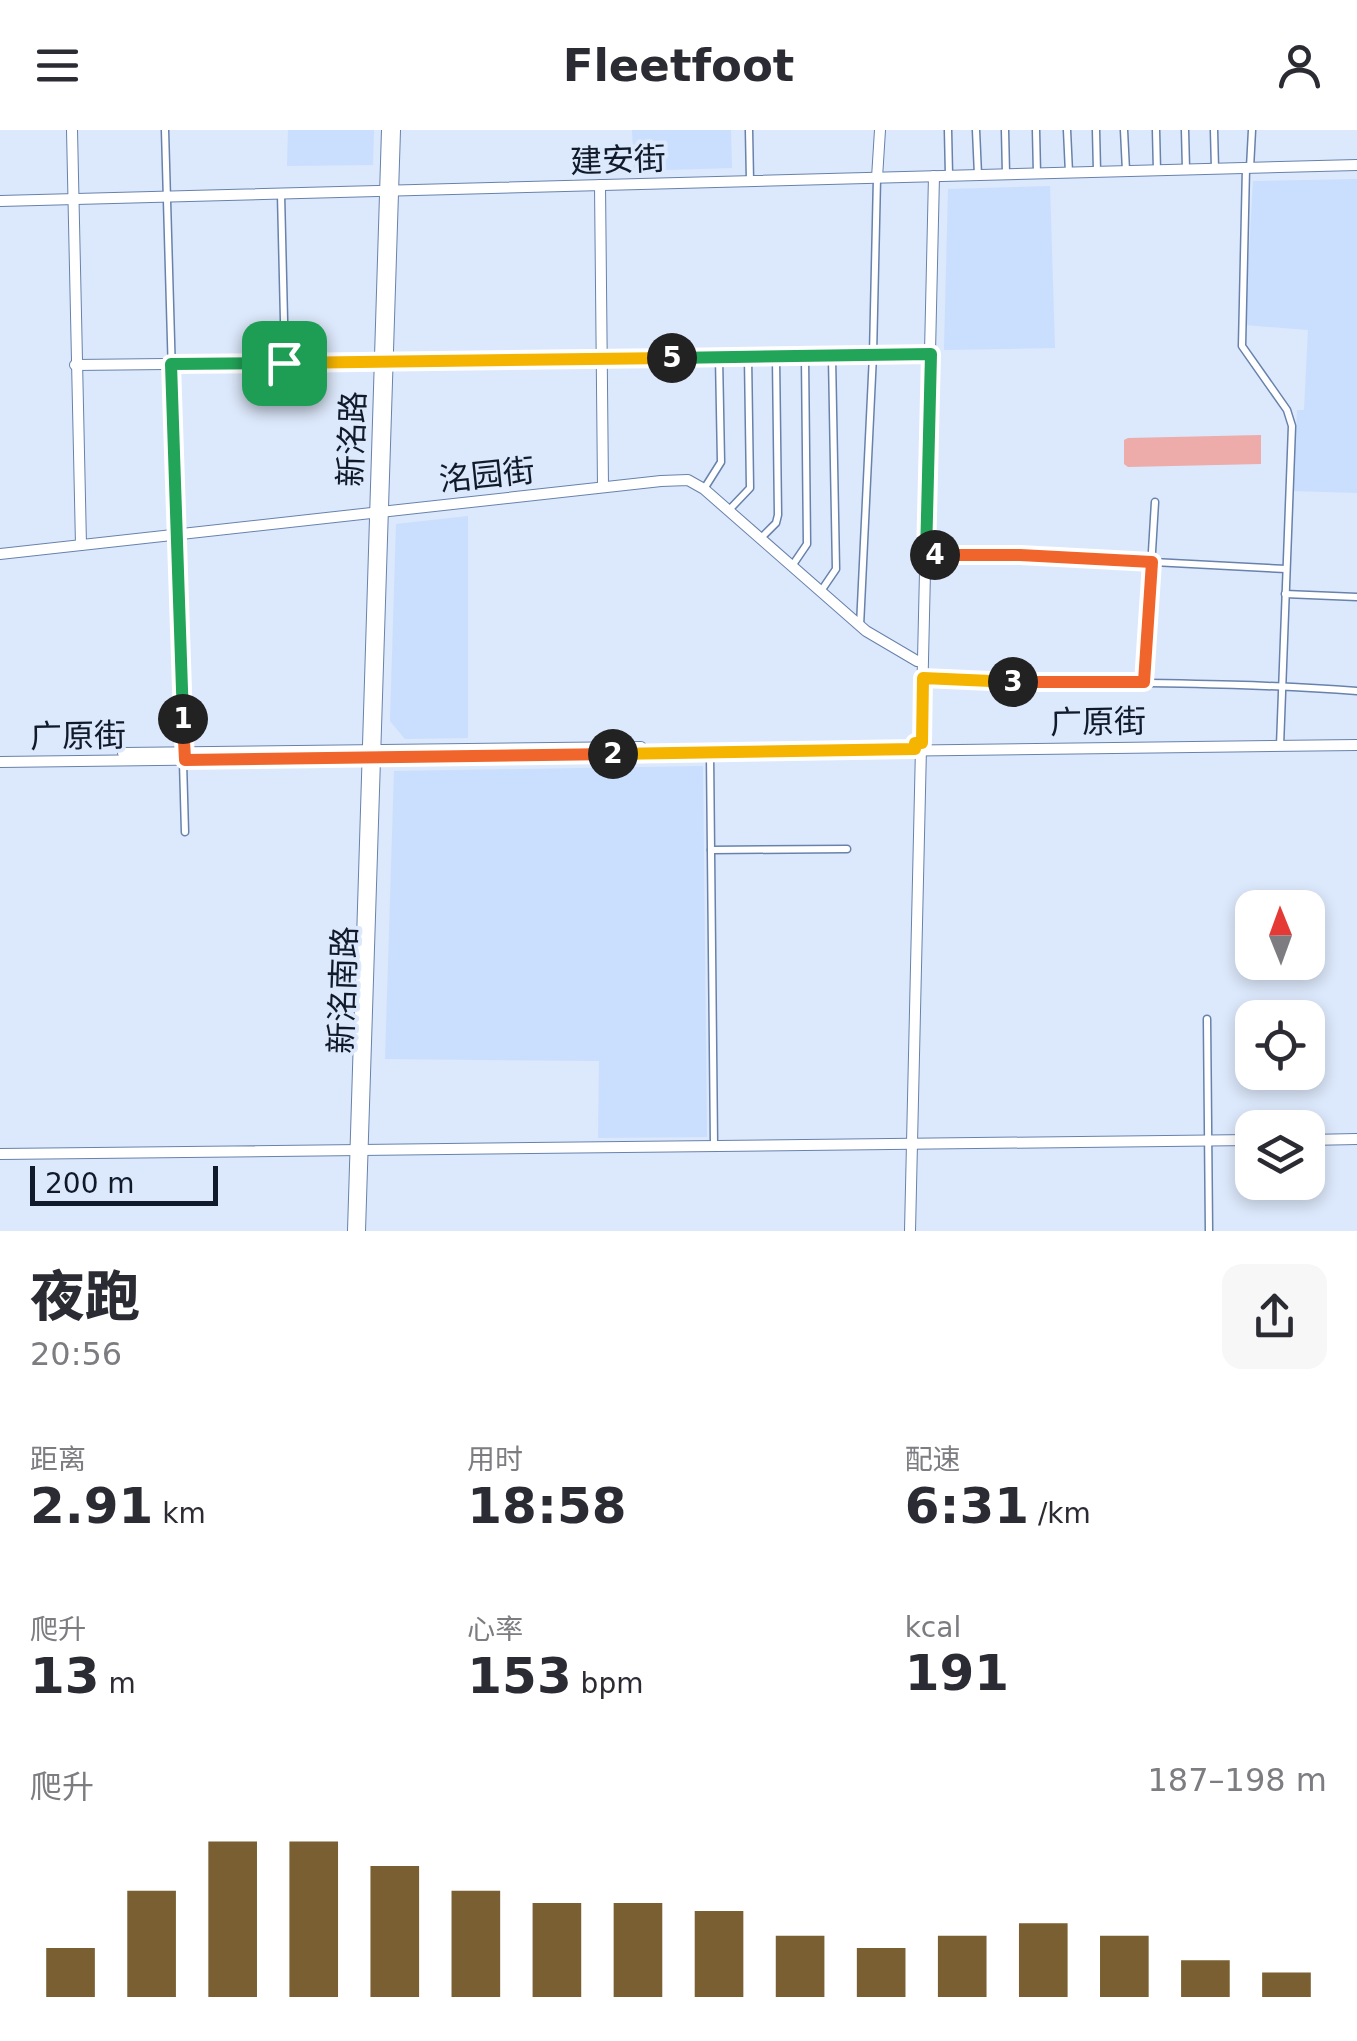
<!DOCTYPE html>
<html lang="zh">
<head>
<meta charset="utf-8">
<style>
	:root { --surface:#fff; --page:#f7f7f7; --text:#2b2b33; --muted:#7c7c81; --accent:#795f31 }
	body { margin:0; font-family:"DejaVu Sans","Noto Sans SC",sans-serif; background:var(--page); color:var(--text); height:100vh; display:flex; flex-direction:column; font-size:38px; white-space:nowrap }
	* { box-sizing:border-box; margin:0 }
	p { font-size:32px; color:var(--muted) }
	.icon { flex:none; width:55px; height:55px; fill:none; stroke:currentColor; stroke-width:2; stroke-linecap:round; stroke-linejoin:round }
	.map { position:relative; height:1101px; overflow:hidden }
	.details { display:flex; flex-direction:column; background:var(--surface); flex:1 }
	.details>* { flex:none }
	.needle { width:65px; rotate:359deg }
	.fabs { position:absolute; left:1235px; top:760px; display:grid; gap:20px }
	.fabs a { display:grid; place-items:center; width:90px; height:90px; border-radius:20px; background:var(--surface); box-shadow:0 5px 15px #0003; font-size:50px }
	.scale { position:absolute; left:30px; bottom:25px; width:188px; box-sizing:border-box; padding-left:10px; border:5px solid #101a2b; border-top:0; font-size:28px; line-height:35px; white-space:nowrap; color:#101a2b; -webkit-text-stroke:8px #dce8fb; paint-order:stroke }
	.pin { position:absolute; display:grid; place-items:center; width:85px; height:85px; color:#fff; margin:-42px; border-radius:20px; box-shadow:0 5px 15px #0006 }
	.km { position:absolute; width:50px; height:50px; margin:-25px; border-radius:50%; background:#222; color:#fff; font-size:28px; line-height:50px; text-align:center }
	.round { display:grid; place-items:center; flex:none; width:105px; height:105px; border-radius:20px; background:var(--page) }
	.summary { display:flex; align-items:center; justify-content:space-between; height:170px; padding:0 30px }
	h1 { font-size:55px; font-weight:800; line-height:75px }
	.figures { display:grid; grid-template-columns:repeat(3,1fr); gap:15px; height:170px; padding:10px 30px }
	.figures div { display:grid; align-content:center }
	.figures b { font-size:50px; font-weight:800 }
	.figures small { font-size:28px; font-weight:400 }
	.figures p { font-size:28px }
	.chart { height:280px; padding:20px 30px }
	.chart p { display:flex; justify-content:space-between }
	.chart svg { width:100%; height:180px; margin-top:10px; stroke:var(--accent); stroke-width:6 }
	header { display:flex; justify-content:space-between; align-items:center; height:130px; padding:0 30px; background:var(--surface); font-size:45px; font-weight:800 }
	.map>svg:first-child { display:block }
</style>
</head>
<body>
<header><svg class="icon" aria-label="menu" viewBox="0 0 24 24"><path d="M4 6h16M4 12h16M4 18h16"/></svg>Fleetfoot<svg class="icon" aria-label="person" viewBox="0 0 24 24"><circle cx="12" cy="8" r="4"/><path d="M4 21q1-7 8-7t8 7"/></svg></header>
<div class="map">
<svg width="1357" height="1101" viewBox="0 0 1357 1101">
	<rect width="100%" height="100%" fill="#dce8fb"/>
	<g fill="#cadefd">
		<path d="M288 0H374L373 35 287 36Z"/>
		<path d="M632 0H731L732 38 634 41Z"/>
		<path d="M1357 49V363L1293 361 1297 280H1304L1308 200 1245 195 1253 51Z"/>
		<path d="M1050 56 1055 218 944 220 948 59Z"/>
		<path d="M468 386V608L405 609 390 591 396 394Z"/>
		<path d="M703 636 707 1007 598 1008 599 931 385 929 394 641Z"/>
	</g>
	<path fill="#edabaa" d="M1261 305V334L1128 337 1124 334V310L1128 308Z"/>
	<g fill="none" stroke-linecap="round" stroke-linejoin="round">
		<g stroke="#6882ac" stroke-width="9">
			<g id="street">
				<path d="M165 0 185 702"/>
				<path d="M749 0 750 51"/>
				<path d="M948 0 949 45"/>
				<path d="M976 0 978 45"/>
				<path d="M1005 0 1006 44"/>
				<path d="M1036 0 1037 44"/>
				<path d="M1067 0 1069 43"/>
				<path d="M1096 0 1097 41"/>
				<path d="M1124 0 1126 41"/>
				<path d="M1156 0 1157 41"/>
				<path d="M1185 0 1186 39"/>
				<path d="M1214 0 1215 39"/>
				<path d="M1246 38 1242 216 1287 280 1292 296 1280 616"/>
				<path d="M1250 38 1252 0"/>
				<path d="M281 64 285 232"/>
				<path d="M704 359 721 332 719 227"/>
				<path d="M729 380 750 358 748 227"/>
				<path d="M761 408 776 393 778 385 776 228"/>
				<path d="M926 425H1020L1286 439"/>
				<path d="M792 436 807 414 805 227"/>
				<path d="M821 461 836 439 832 227"/>
				<path d="M1285 464 1357 467"/>
				<path d="M860 496 873 225 877 48"/>
				<path d="M923 548C1068 555 1212 550 1357 561"/>
				<path d="M1144 553 1155 372"/>
				<path d="M710 624 714 1015"/>
				<path d="M711 720 847 719"/>
				<path d="M1207 889 1209 1101"/>
			</g>
		</g>
		<g stroke="#6882ac" stroke-width="12">
			<g id="secondary">
				<path d="M72 0 81 415"/>
				<path d="M877 48 880 0"/>
				<path d="M600 55 603 357"/>
				<path d="M0 71 1357 35"/>
				<path d="M75 235 931 225"/>
				<path d="M0 424 661 351 688 350 704 359 866 501 917 531"/>
				<path d="M123 623 641 617"/>
				<path d="M0 632 1357 615"/>
				<path d="M1308 1010 1357 1009"/>
				<path d="M0 1024 1252 1010"/>
				<path d="M353 1101 387 0"/>
				<path d="M360 1101 395 0"/>
				<path d="M910 1101 934 46"/>
			</g>
		</g>
		<use href="#street" stroke="#fff" stroke-width="6"/>
		<use href="#secondary" stroke="#fff" stroke-width="10"/>
	</g>
	<g fill="none" stroke-linecap="round" stroke-linejoin="round">
		<g stroke="#fff" stroke-width="20">
			<path id="split-1" d="M183 589 171 234 284 233"/>
		</g>
		<g stroke="#fff" stroke-width="20">
			<path id="split-2" d="M183 589 185 630 613 624"/>
		</g>
		<g stroke="#fff" stroke-width="20">
			<path id="split-3" d="M613 624 915 619V613H922L923 548 1013 552"/>
		</g>
		<g stroke="#fff" stroke-width="20">
			<path id="split-4" d="M935 425H1020L1152 432 1144 552H1013"/>
		</g>
		<g stroke="#fff" stroke-width="20">
			<path id="split-5" d="M672 228 931 224 926 426 935 425"/>
		</g>
		<g stroke="#fff" stroke-width="20">
			<path id="split-6" d="M284 233 672 228"/>
		</g>
		<use href="#split-1" stroke="#22a559" stroke-width="12"/>
		<use href="#split-2" stroke="#f0652b" stroke-width="12"/>
		<use href="#split-3" stroke="#f5b400" stroke-width="12"/>
		<use href="#split-4" stroke="#f0652b" stroke-width="12"/>
		<use href="#split-5" stroke="#22a559" stroke-width="12"/>
		<use href="#split-6" stroke="#f5b400" stroke-width="12"/>
	</g>
	<g text-anchor="middle" dominant-baseline="central" stroke-width="8" stroke-linejoin="round" paint-order="stroke">
		<g font-size="32" fill="#101a2b" stroke="#dce8fb">
			<text transform="translate(618 30) rotate(-2)">建安街</text>
			<text transform="translate(352 309) rotate(-88)">新洺路</text>
			<text transform="translate(487 345) rotate(-6)">洺园街</text>
			<text transform="translate(1098 592) rotate(-1)">广原街</text>
			<text transform="translate(78 606) rotate(-1)">广原街</text>
			<text transform="translate(343 860) rotate(-88)">新洺南路</text>
		</g>
	</g>
</svg>
<div class="fabs">
<a><svg class="needle" viewBox="-14 -14 28 28"><path d="M0-13l5 13h-10z" fill="#e53935"/><path d="M0 13l5-13h-10z" fill="#7c7c81"/></svg></a>
<a><svg class="icon" aria-label="locate" viewBox="0 0 24 24"><circle cx="12" cy="12" r="6"/><path d="M12 2v4M12 18v4M2 12h4M18 12h4"/></svg></a>
<a><svg class="icon" aria-label="layers" viewBox="0 0 24 24"><path d="M12 4l9 5-9 5-9-5zM3 14l9 5 9-5"/></svg></a>
</div>
<div class="scale">200 m</div>
<div class="pin" style="left:284px;top:233px;background:#1e9e55"><svg class="icon" aria-label="arrive" viewBox="0 0 24 24"><path d="M6 21V4h12l-3 4 3 4H6"/></svg></div>
<b class="km" style="left:183px;top:589px">1</b>
<b class="km" style="left:613px;top:624px">2</b>
<b class="km" style="left:1013px;top:552px">3</b>
<b class="km" style="left:935px;top:425px">4</b>
<b class="km" style="left:672px;top:228px">5</b>
</div>
<section class="details">
<div class="summary"><div><h1>夜跑</h1><p>20:56</p></div><a class="round"><svg class="icon" aria-label="share" viewBox="0 0 24 24"><path d="M12 15V3M7 8l5-5 5 5M5 13v7h14v-7"/></svg></a></div>
<div class="figures">
<div><p>距离</p><b>2.91<small> km</small></b></div>
<div><p>用时</p><b>18:58</b></div>
<div><p>配速</p><b>6:31<small> /km</small></b></div>
</div>
<div class="figures">
<div><p>爬升</p><b>13<small> m</small></b></div>
<div><p>心率</p><b>153<small> bpm</small></b></div>
<div><p>kcal</p><b>191</b></div>
</div>
<div class="chart"><p><span>爬升</span>187–198 m</p>
<svg viewBox="0 0 160 44" preserveAspectRatio="none"><path d="M5 44V32M15 44V18M25 44V6M35 44V6M45 44V12M55 44V18M65 44V21M75 44V21M85 44V23M95 44V29M105 44V32M115 44V29M125 44V26M135 44V29M145 44V35M155 44V38"/></svg>
</div>
</section>
</body>
</html>
